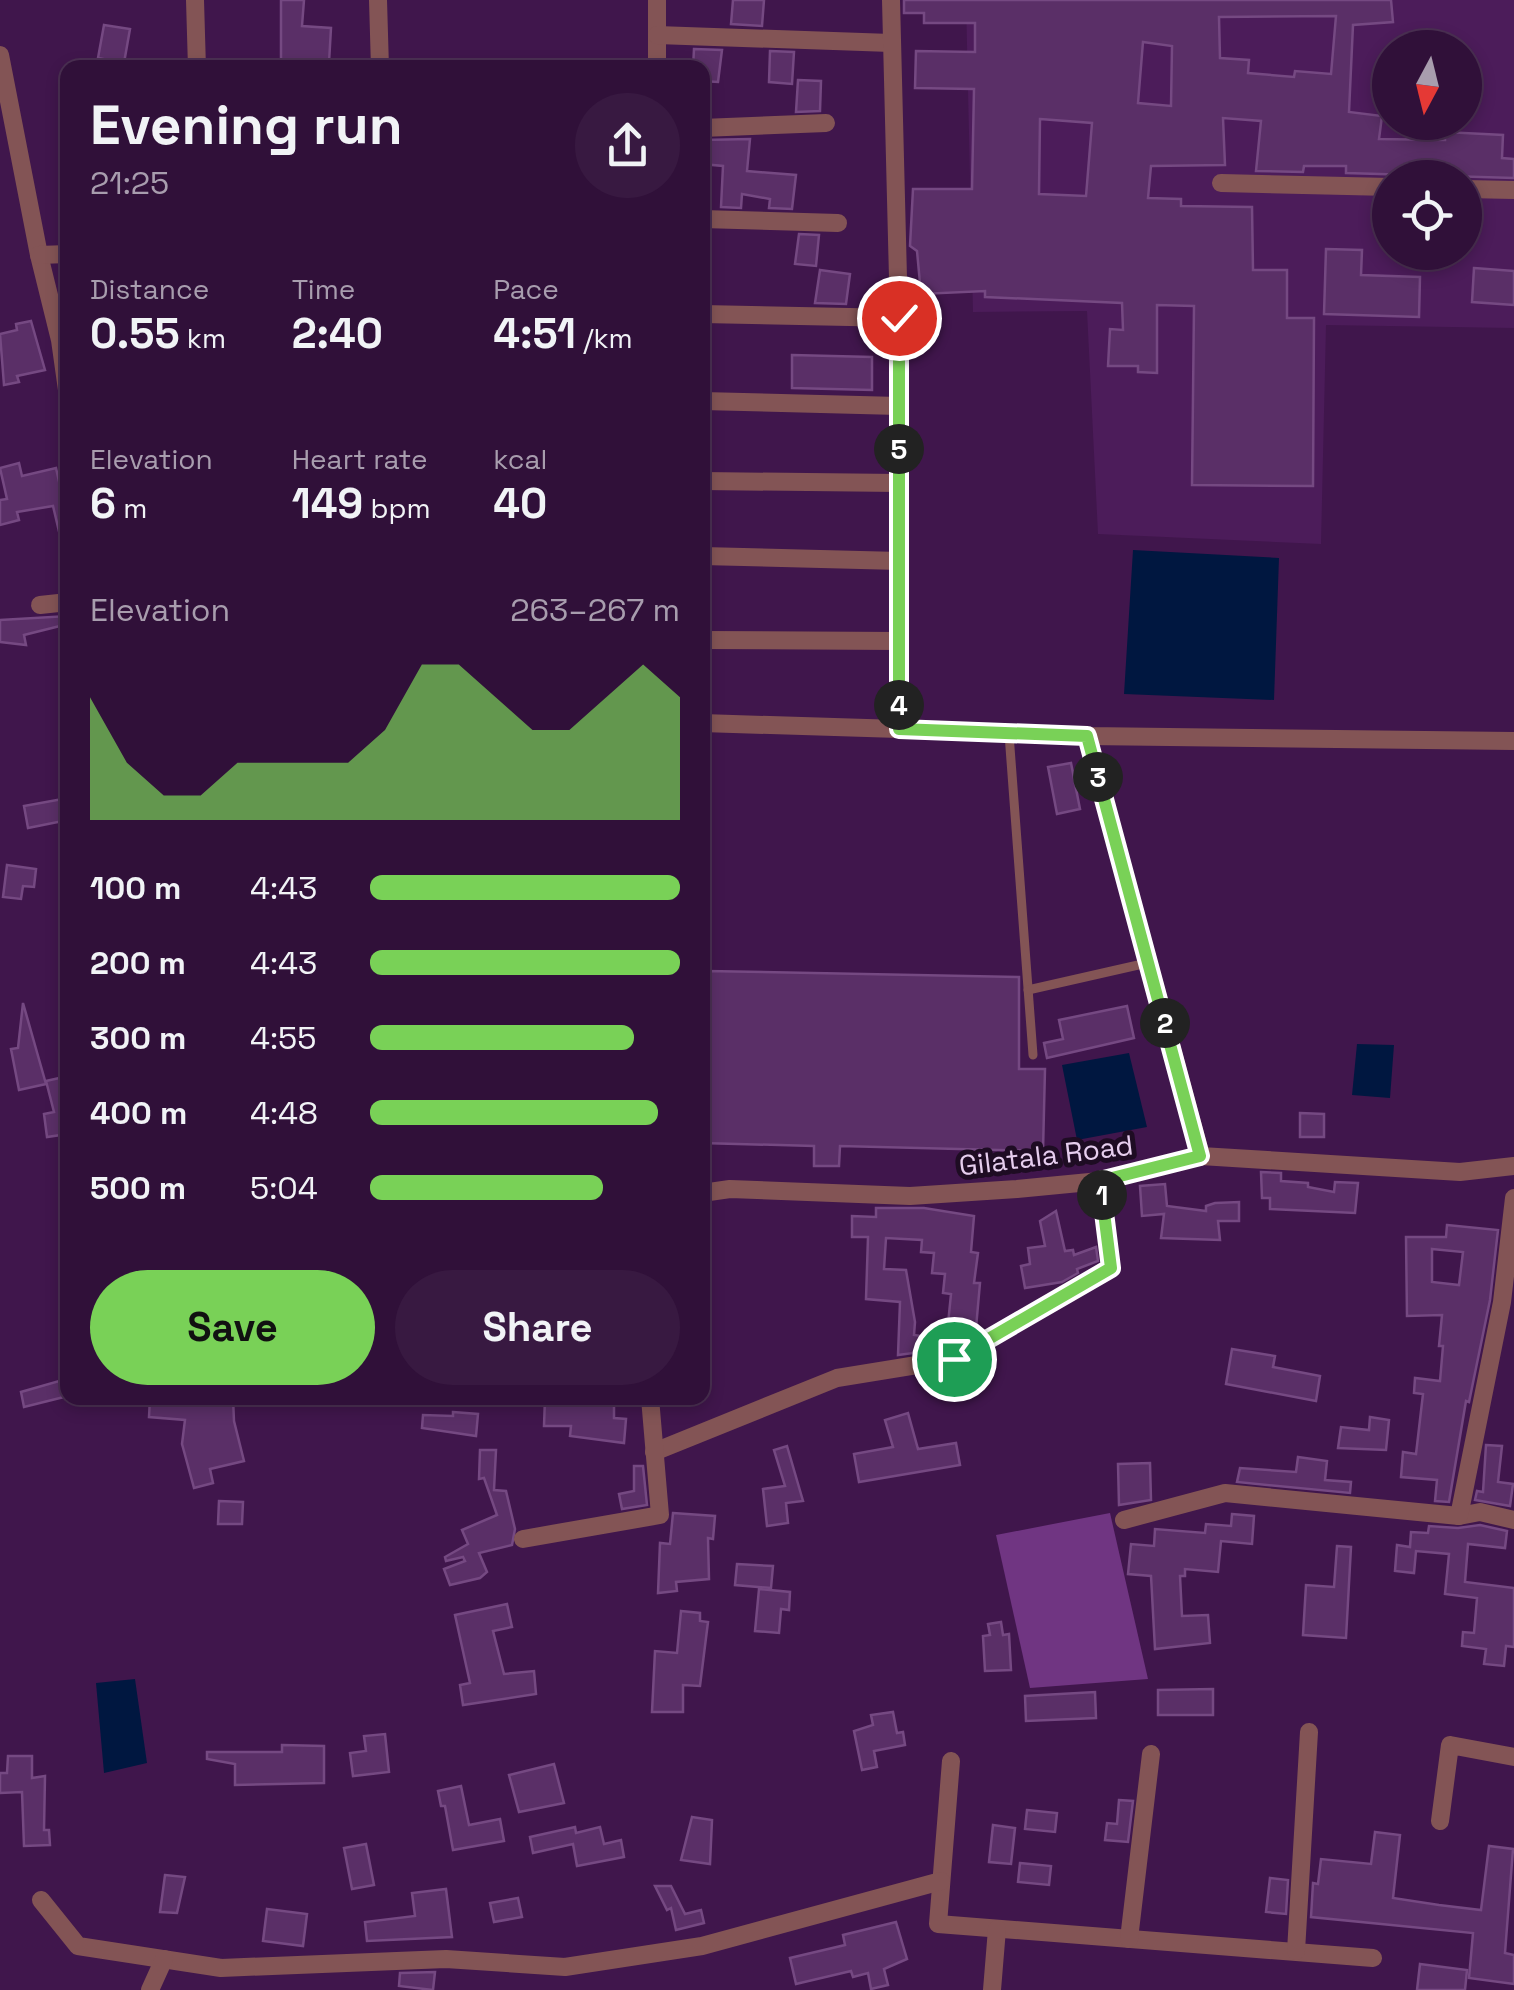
<!DOCTYPE html>
<html lang="en">
<head>
<meta charset="utf-8">
<style>
	:root { --surface:#301039; --page:#381941; --text:#f1f3f6; --muted:#a89dae; --line:#4b3053; --accent:#79d157 }
	body { margin:0; font-family:"Space Grotesk",sans-serif; background:var(--page); color:var(--text); height:100vh; display:flex; flex-direction:column; font-size:38px; white-space:nowrap }
	* { box-sizing:border-box; margin:0 }
	p { font-size:32px; color:var(--muted) }
	.icon { flex:none; width:55px; height:55px; fill:none; stroke:currentColor; stroke-width:2; stroke-linecap:round; stroke-linejoin:round }
	.map { position:relative; flex:1; overflow:hidden }
	.details { position:absolute; left:60px; top:60px; width:650px; height:1345px; display:flex; flex-direction:column; background:var(--surface); border-radius:20px; box-shadow:0 5px 15px #0003,0 0 0 2px var(--line) }
	.details>* { flex:none }
	.needle { width:65px; rotate:187deg }
	.buttons { position:absolute; left:1372px; top:30px; display:grid; gap:20px }
	.buttons a { display:grid; place-items:center; width:110px; height:110px; border-radius:50%; background:var(--surface); box-shadow:0 5px 15px #0003,0 0 0 2px var(--line); font-size:50px }
	.pin { position:absolute; display:grid; place-items:center; width:85px; height:85px; color:#fff; margin:-42px; border:5px solid #fff; border-radius:50%; box-shadow:0 2px 10px #0007 }
	.km { position:absolute; width:50px; height:50px; margin:-25px; border-radius:50%; background:#222; color:#fff; font-size:28px; line-height:50px; text-align:center }
	.round { display:grid; place-items:center; flex:none; width:105px; height:105px; border-radius:52px; background:var(--page) }
	.headline { display:flex; align-items:center; justify-content:space-between; height:170px; padding:0 30px }
	h1 { font-size:55px; font-weight:800; line-height:75px }
	.metrics { display:grid; grid-template-columns:repeat(3,1fr); gap:15px; height:170px; padding:10px 30px }
	.metrics div { display:grid; align-content:center }
	.metrics b { font-size:42px; font-weight:800 }
	.metrics small { font-size:28px; font-weight:400 }
	.metrics p { font-size:28px }
	.chart { height:280px; padding:20px 30px }
	.chart p { display:flex; justify-content:space-between }
	.chart svg { width:100%; height:180px; margin-top:10px; fill:var(--accent); opacity:.7 }
	.button { display:flex; gap:20px; margin-top:auto; padding:20px 30px }
	.button a { flex:1; height:115px; border-radius:60px; background:var(--accent); color:#111; font-size:40px; font-weight:800; line-height:115px; text-align:center }
	.button a+a { background:var(--page); color:var(--text) }
	ul { padding:0 30px; list-style:none; font-size:32px }
	li { display:grid; grid-template-columns:160px 120px 1fr; align-items:center; height:75px }
	li i { height:25px; border-radius:12px; background:var(--accent) }
	.map>svg:first-child { display:block }
</style>
</head>
<body>
<div class="map">
<svg width="1514" height="1990" viewBox="0 0 1514 1990">
	<rect width="100%" height="100%" fill="#40164c"/>
	<path fill="#4c1c5a" fill-rule="evenodd" d="M966 0H1514V328L1326 325 1321 544 1098 534 1087 311 973 312ZM1390 48H1465V122H1390ZM1390 178H1465V252H1390Z"/>
	<path fill="#703582" d="M1110 1513 1148 1679 1030 1688 996 1535Z"/>
	<g fill="#001740">
		<path d="M1133 550 1279 558 1274 700 1124 694Z"/>
		<path d="M1357 1044 1394 1045 1390 1098 1352 1095Z"/>
		<path d="M1129 1053 1147 1127 1077 1140 1062 1065Z"/>
		<path d="M135 1679 147 1763 104 1773 96 1683Z"/>
	</g>
	<g fill="#5a2f67" stroke="#754982" stroke-width="2.5" fill-rule="evenodd">
		<path d="M281 0H304L302 26 331 28 329 63 281 59Z"/>
		<path d="M733 0H764L762 26 731 24Z"/>
		<path d="M904 0H1391L1393 22 1353 25 1349 112 1382 116 1379 139 1445 140V132L1503 135 1502 158 1514 159V178L1346 173V166H1304L1303 172 1256 171 1261 121 1223 118 1225 165 1151 166 1148 198 1181 199V206L1252 207 1253 270H1287V318H1314L1313 486 1192 485 1194 306 1157 305V373L1138 372V366H1108L1110 329 1123 330 1122 303 985 297V291L921 294 917 251 910 246 913 189H972L974 89 915 88 916 51 975 52V23H924V13H904ZM1336 16 1331 74 1295 71 1294 77 1248 73 1249 60 1220 58 1219 17ZM1143 42 1172 46 1171 106 1138 103ZM1040 119 1092 123 1086 196 1039 194Z"/>
		<path d="M104 25 130 29 124 63 98 58Z"/>
		<path d="M694 49 722 50 718 82 702 81V68H693Z"/>
		<path d="M770 51 794 52 792 84 769 82Z"/>
		<path d="M798 80 821 81 820 111 796 112Z"/>
		<path d="M750 139 747 171 796 175 792 209 769 208 770 199 742 194 741 208 721 207 723 166 702 164V140Z"/>
		<path d="M799 234 819 235 816 266 795 264Z"/>
		<path d="M1326 249 1362 250 1361 275 1420 277 1419 317 1324 314Z"/>
		<path d="M1474 268 1514 271V305L1472 302Z"/>
		<path d="M820 270 850 274 846 304 815 303Z"/>
		<path d="M31 321 45 370 17 376 19 382 4 385 0 334 17 330 16 324Z"/>
		<path d="M792 355 872 357V390L792 388Z"/>
		<path d="M19 463 22 476 56 468 60 486 68 484V543L62 544 53 506 17 512 19 520 0 525V500L7 499 0 468Z"/>
		<path d="M68 616V624L24 635 26 645 0 642V620Z"/>
		<path d="M1071 763 1080 809 1057 814 1048 767Z"/>
		<path d="M68 798V820L28 828 24 806Z"/>
		<path d="M7 865 36 869 34 887 23 886 21 899 3 897Z"/>
		<path d="M706 971 1019 977V1069H1045L1043 1151 840 1146 839 1166H814V1146L702 1143Z"/>
		<path d="M23 1003 46 1084 19 1090 11 1049 18 1048Z"/>
		<path d="M1127 1006 1134 1038 1047 1058 1044 1043 1063 1039 1059 1020Z"/>
		<path d="M68 1076V1144H63L61 1135 47 1137 44 1114 54 1112 46 1081Z"/>
		<path d="M1300 1113 1324 1114V1137H1300Z"/>
		<path d="M1261 1172 1281 1173V1181L1308 1183V1187L1334 1192 1335 1182 1358 1183 1355 1213 1270 1209V1198H1262Z"/>
		<path d="M1165 1184 1167 1206 1206 1211V1206L1215 1203 1239 1202V1221H1218L1220 1240 1161 1238 1164 1214 1142 1216 1140 1186Z"/>
		<path d="M876 1208H924L974 1216 971 1252 978 1253 974 1283H980L976 1328 948 1324 951 1294 943 1293 945 1274 932 1273 934 1253 921 1252 922 1240 886 1238 884 1269 906 1270 915 1322 914 1335 922 1336 921 1352 898 1355 900 1302 866 1299 868 1237H852V1216L876 1217Z"/>
		<path d="M1056 1211 1065 1251 1073 1250 1074 1255 1096 1247 1098 1261 1077 1269 1078 1273 1062 1282 1025 1288 1021 1266 1030 1264 1028 1248 1045 1246 1040 1221Z"/>
		<path d="M1447 1225 1498 1230 1490 1300 1469 1402 1466 1401 1449 1502 1435 1501 1437 1480 1401 1477 1403 1452 1416 1454 1423 1394 1414 1393 1415 1378 1440 1381 1443 1346H1439L1442 1315 1407 1316 1406 1237H1446ZM1432 1249 1463 1252 1459 1285 1432 1282Z"/>
		<path d="M1232 1349 1275 1356 1273 1367 1320 1376 1316 1401 1226 1384Z"/>
		<path d="M66 1379 68 1396 24 1407 21 1392Z"/>
		<path d="M150 1398H233L234 1421 244 1461 210 1469 213 1483 194 1488 182 1444 185 1420 149 1417Z"/>
		<path d="M545 1398H590V1404H614V1418L626 1419 624 1443 570 1436 571 1426H544Z"/>
		<path d="M453 1412 478 1414 476 1436 422 1428 423 1415 453 1416Z"/>
		<path d="M908 1413 918 1449 956 1443 960 1465 859 1482 854 1454 893 1447 885 1420Z"/>
		<path d="M1370 1417 1389 1420 1386 1450 1338 1448 1341 1427 1369 1430Z"/>
		<path d="M1486 1445 1502 1446 1498 1482 1513 1484 1510 1506 1475 1500 1477 1491 1483 1492Z"/>
		<path d="M787 1446 803 1501 786 1503 788 1523 767 1526 763 1489 785 1486 774 1450Z"/>
		<path d="M480 1450H496L494 1490 506 1491 515 1529 512 1545 479 1553 487 1572 480 1578 450 1585 444 1569 465 1561 463 1557 446 1561 445 1557 468 1544 462 1530 497 1515 484 1478 479 1479Z"/>
		<path d="M1298 1457 1327 1461 1325 1480 1351 1482 1350 1493 1237 1482 1240 1468 1296 1472Z"/>
		<path d="M1150 1463 1151 1500 1119 1505 1118 1464Z"/>
		<path d="M634 1466H643L647 1505 622 1509 619 1494 634 1491Z"/>
		<path d="M219 1501 243 1502 242 1524H218Z"/>
		<path d="M673 1513 715 1516 713 1539 708 1538 709 1579 676 1582 677 1591 658 1593 660 1543 670 1544Z"/>
		<path d="M1232 1514 1254 1516 1252 1544 1221 1541 1218 1572 1185 1569V1576H1180L1182 1616 1208 1615 1210 1643 1155 1649 1151 1576 1128 1574 1131 1544 1154 1546 1155 1529 1205 1533 1206 1524 1231 1526Z"/>
		<path d="M1480 1525 1507 1531 1505 1548 1468 1544 1465 1582 1514 1588V1647L1506 1646 1504 1666 1484 1664 1486 1649 1462 1646 1463 1632 1474 1633 1477 1598 1445 1594 1449 1554 1416 1551 1414 1573 1395 1571 1397 1545 1410 1547 1411 1532 1428 1533 1429 1526 1458 1528Z"/>
		<path d="M1337 1546 1351 1547 1346 1638 1303 1635 1306 1585 1334 1587Z"/>
		<path d="M737 1564 773 1566 771 1588 735 1585Z"/>
		<path d="M759 1589 790 1592 789 1610 781 1609 779 1633 755 1631Z"/>
		<path d="M507 1604 512 1627 493 1631 504 1674 534 1671 536 1694 463 1705 460 1685 470 1683 455 1615Z"/>
		<path d="M681 1611 700 1613V1621L708 1622 700 1686 683 1685V1712H652L655 1651 677 1653Z"/>
		<path d="M1001 1622 1003 1635 1009 1634 1011 1670 985 1671 983 1636 990 1635 988 1624Z"/>
		<path d="M1213 1689V1715H1158V1690Z"/>
		<path d="M1095 1692 1096 1718 1026 1721 1025 1696Z"/>
		<path d="M893 1712 897 1733 903 1732 905 1745 874 1751 877 1767 862 1770 854 1731 873 1725 871 1715Z"/>
		<path d="M385 1734 389 1772 353 1776 350 1753 366 1751 364 1736Z"/>
		<path d="M282 1745 324 1746V1783L235 1785V1764L207 1759V1752H282Z"/>
		<path d="M8 1756H32V1778L45 1776 44 1830H49L50 1845 24 1846 22 1792 0 1793V1773H7Z"/>
		<path d="M554 1764 564 1803 519 1812 509 1775Z"/>
		<path d="M461 1786 469 1825 500 1819 504 1841 453 1850 445 1806H441L438 1791Z"/>
		<path d="M1119 1800 1133 1801 1128 1842 1105 1840 1107 1823 1117 1824Z"/>
		<path d="M1027 1810 1057 1813 1055 1832 1025 1829Z"/>
		<path d="M692 1817 712 1820 710 1864 681 1860Z"/>
		<path d="M993 1825 1015 1828 1011 1864 989 1862Z"/>
		<path d="M575 1827 576 1833 600 1827 604 1844 621 1840 624 1857 577 1866 573 1844 533 1853 530 1837Z"/>
		<path d="M1375 1832 1400 1835 1393 1898 1439 1905 1481 1910 1489 1846 1513 1849 1505 1953 1514 1955V1984L1469 1978 1473 1933 1311 1917 1313 1883 1318 1884 1321 1859 1371 1864Z"/>
		<path d="M366 1844 374 1885 352 1889 344 1848Z"/>
		<path d="M1020 1863 1051 1866 1049 1885 1018 1882Z"/>
		<path d="M165 1875 185 1877 177 1913 160 1912Z"/>
		<path d="M1270 1878 1288 1880 1286 1914 1266 1912Z"/>
		<path d="M655 1886H671L685 1914 701 1910 704 1923 676 1930 671 1908 667 1910Z"/>
		<path d="M446 1889 452 1937 367 1941 365 1922 415 1916 412 1893Z"/>
		<path d="M518 1898 522 1917 494 1922 490 1903Z"/>
		<path d="M267 1909 307 1914 303 1946 263 1941Z"/>
		<path d="M896 1922 907 1959 884 1969 888 1985 871 1989 868 1973 853 1977 851 1971 796 1984 790 1958 845 1945 843 1935Z"/>
		<path d="M1420 1964 1467 1970 1465 1990H1417Z"/>
		<path d="M435 1972 433 1990 399 1986 400 1973Z"/>
	</g>
	<g fill="none" stroke-linecap="round" stroke-linejoin="round">
		<g stroke="#835455" stroke-width="9">
			<path d="M1009 734 1033 1055"/>
			<path d="M1028 990 1147 963"/>
		</g>
		<g stroke="#835455" stroke-width="18">
			<path d="M195 0 197 68"/>
			<path d="M378 0 380 68"/>
			<path d="M657 0V68"/>
			<path d="M657 35 891 43"/>
			<path d="M0 55 39 255 60 340 68 397"/>
			<path d="M702 128 826 123"/>
			<path d="M1221 183 1390 187"/>
			<path d="M1465 189 1514 190"/>
			<path d="M702 219 838 223"/>
			<path d="M39 255 68 254"/>
			<path d="M702 314 899 318 891 0"/>
			<path d="M899 318V729L1087 736 1514 741"/>
			<path d="M702 401 899 406"/>
			<path d="M702 481 899 483"/>
			<path d="M702 556 900 561"/>
			<path d="M40 605 68 602"/>
			<path d="M702 640 900 641"/>
			<path d="M702 723 899 729"/>
			<path d="M1087 736 1201 1156"/>
			<path d="M702 1193 730 1189 910 1196 1017 1189 1100 1181 1201 1156 1460 1172 1514 1166"/>
			<path d="M654 1452 837 1378 954 1359 1111 1268 1100 1181"/>
			<path d="M1459 1516 1480 1512 1514 1520"/>
			<path d="M1124 1520 1225 1493 1459 1516 1502 1302 1514 1198"/>
			<path d="M523 1539 660 1515 650 1398"/>
			<path d="M951 1761 938 1924 1373 1958"/>
			<path d="M1440 1821 1450 1745 1514 1757"/>
			<path d="M41 1900 78 1946 221 1968 446 1959 565 1967 702 1946 941 1881"/>
			<path d="M1129 1939 1151 1754"/>
			<path d="M1296 1951 1309 1732"/>
			<path d="M150 1990 164 1959"/>
			<path d="M992 1990 997 1929"/>
		</g>
	</g>
	<g fill="none" stroke-linecap="round" stroke-linejoin="round">
		<g stroke="#fff" stroke-width="20">
			<path id="route" d="M899 318V729L1087 736 1200 1156 1100 1181 1111 1268 954 1359"/>
		</g>
		<use href="#route" stroke="#79d157" stroke-width="12"/>
	</g>
	<g text-anchor="middle" dominant-baseline="central" stroke-width="10" stroke-linejoin="round" paint-order="stroke">
		<g font-size="28" fill="#e6ceee" stroke="#1e0c23">
			<text transform="translate(1046 1155) rotate(-7)">Gilatala Road</text>
		</g>
	</g>
</svg>
<div class="buttons">
<a><svg class="needle" viewBox="-14 -14 28 28"><path d="M0-13l5 13h-10z" fill="#e53935"/><path d="M0 13l5-13h-10z" fill="#a89dae"/></svg></a>
<a><svg class="icon" aria-label="locate" viewBox="0 0 24 24"><circle cx="12" cy="12" r="6"/><path d="M12 2v4M12 18v4M2 12h4M18 12h4"/></svg></a>
</div>
<div class="pin" style="left:954px;top:1359px;background:#1e9e55"><svg class="icon" aria-label="arrive" viewBox="0 0 24 24"><path d="M6 21V4h12l-3 4 3 4H6"/></svg></div>
<div class="pin" style="left:899px;top:318px;background:#d93025"><svg class="icon" aria-label="check" viewBox="0 0 24 24"><path d="M5 12l5 5 9-10"/></svg></div>
<b class="km" style="left:1102px;top:1195px">1</b>
<b class="km" style="left:1165px;top:1023px">2</b>
<b class="km" style="left:1098px;top:777px">3</b>
<b class="km" style="left:899px;top:705px">4</b>
<b class="km" style="left:899px;top:449px">5</b>
<section class="details">
<div class="headline"><div><h1>Evening run</h1><p>21:25</p></div><a class="round"><svg class="icon" aria-label="share" viewBox="0 0 24 24"><path d="M12 15V3M7 8l5-5 5 5M5 13v7h14v-7"/></svg></a></div>
<div class="metrics">
<div><p>Distance</p><b>0.55<small> km</small></b></div>
<div><p>Time</p><b>2:40</b></div>
<div><p>Pace</p><b>4:51<small> /km</small></b></div>
</div>
<div class="metrics">
<div><p>Elevation</p><b>6<small> m</small></b></div>
<div><p>Heart rate</p><b>149<small> bpm</small></b></div>
<div><p>kcal</p><b>40</b></div>
</div>
<div class="chart"><p><span>Elevation</span>263–267 m</p>
<svg viewBox="0 0 160 44" preserveAspectRatio="none"><path d="M0 44V14L10 30L20 38L30 38L40 30L50 30L60 30L70 30L80 22L90 6L100 6L110 14L120 22L130 22L140 14L150 6L160 14V44z"/></svg>
</div>
<ul>
<li><b>100 m</b>4:43<i style="width:100%"></i></li>
<li><b>200 m</b>4:43<i style="width:100%"></i></li>
<li><b>300 m</b>4:55<i style="width:85%"></i></li>
<li><b>400 m</b>4:48<i style="width:93%"></i></li>
<li><b>500 m</b>5:04<i style="width:75%"></i></li>
</ul>
<div class="button"><a>Save</a><a>Share</a></div>
</section>
</div>
</body>
</html>
